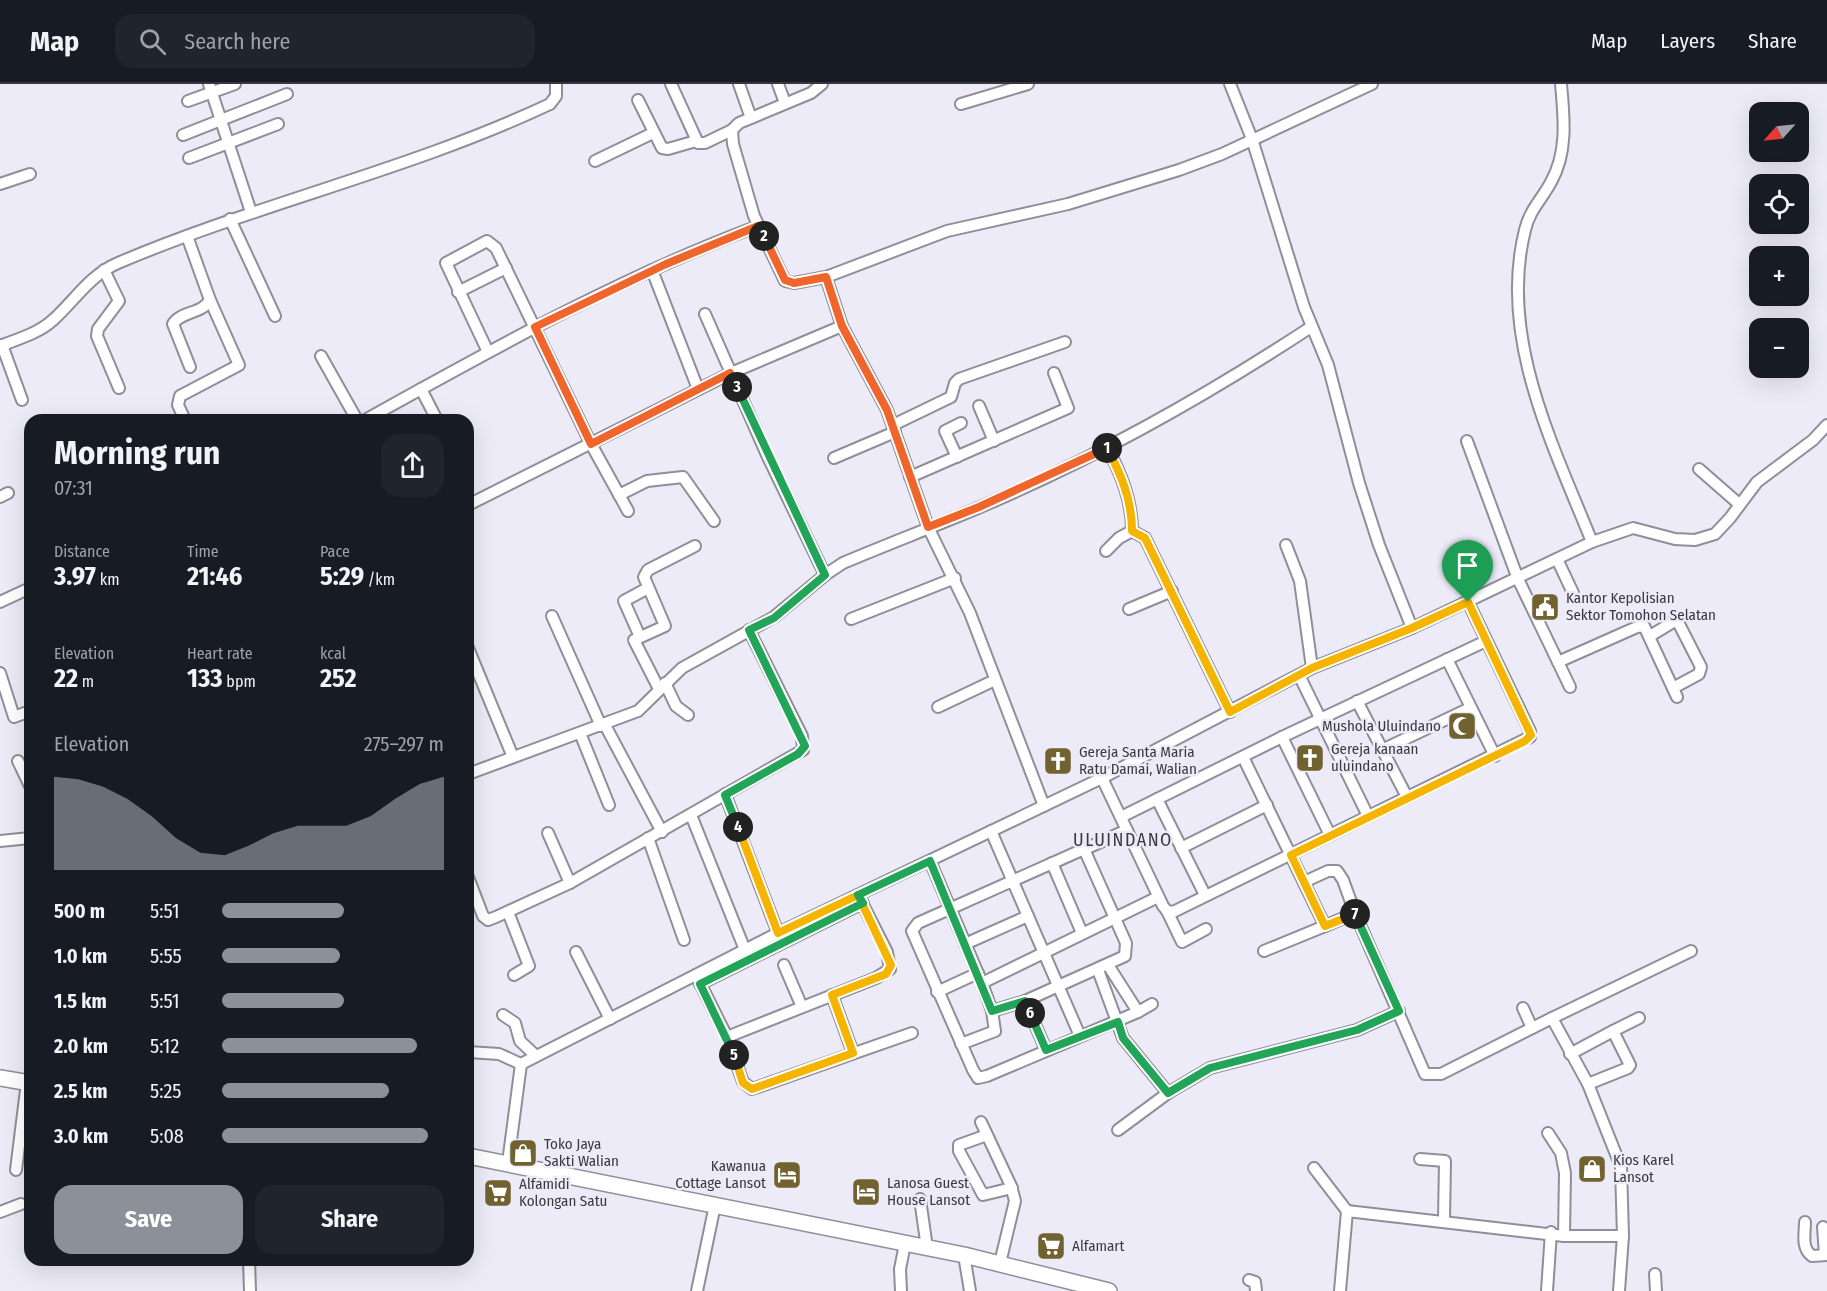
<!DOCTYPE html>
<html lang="en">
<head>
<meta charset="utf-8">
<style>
	:root { --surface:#171b24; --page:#20242c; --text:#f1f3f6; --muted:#9ea1a6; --line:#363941; --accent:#8c9099 }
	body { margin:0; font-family:"Fira Sans Condensed",sans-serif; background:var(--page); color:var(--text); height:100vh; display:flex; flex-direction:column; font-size:22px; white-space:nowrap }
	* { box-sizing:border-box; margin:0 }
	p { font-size:20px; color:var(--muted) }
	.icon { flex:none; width:33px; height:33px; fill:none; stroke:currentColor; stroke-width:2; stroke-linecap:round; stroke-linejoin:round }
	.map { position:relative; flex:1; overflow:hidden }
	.details { position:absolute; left:24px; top:330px; width:450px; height:852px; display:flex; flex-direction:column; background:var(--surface); border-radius:18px; box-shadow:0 6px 24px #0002 }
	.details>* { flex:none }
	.needle { width:39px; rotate:243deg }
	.tools { position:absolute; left:1749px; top:18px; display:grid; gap:12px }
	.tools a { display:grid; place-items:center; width:60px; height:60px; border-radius:12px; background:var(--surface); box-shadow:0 6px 24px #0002; font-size:30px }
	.pin { position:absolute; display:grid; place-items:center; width:51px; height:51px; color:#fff; margin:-62px -26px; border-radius:50% 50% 50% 0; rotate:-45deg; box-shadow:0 0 6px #0007 }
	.pin .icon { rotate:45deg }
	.km { position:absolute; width:30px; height:30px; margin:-15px; border-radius:50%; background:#222; color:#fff; font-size:16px; line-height:30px; text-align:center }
	.round { display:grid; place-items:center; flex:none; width:63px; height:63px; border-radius:18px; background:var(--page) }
	.head { display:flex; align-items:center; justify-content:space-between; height:102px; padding:0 30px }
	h1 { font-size:33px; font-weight:700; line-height:45px }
	.metrics { display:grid; grid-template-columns:repeat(3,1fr); gap:9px; height:102px; padding:6px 30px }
	.metrics div { display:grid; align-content:center }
	.metrics b { font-size:26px; font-weight:700 }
	.metrics small { font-size:16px; font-weight:400 }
	.metrics p { font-size:16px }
	.chart { height:168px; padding:12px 30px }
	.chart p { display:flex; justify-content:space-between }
	.chart svg { width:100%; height:108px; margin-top:6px; fill:var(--accent); opacity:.7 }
	.button { display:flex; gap:12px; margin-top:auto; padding:12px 30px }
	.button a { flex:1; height:69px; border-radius:18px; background:var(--accent); color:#fff; font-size:24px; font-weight:700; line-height:69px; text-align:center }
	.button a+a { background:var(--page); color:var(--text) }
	ul { padding:0 30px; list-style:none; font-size:20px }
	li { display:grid; grid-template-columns:96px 72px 1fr; align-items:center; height:45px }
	li i { height:15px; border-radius:8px; background:var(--accent) }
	header { display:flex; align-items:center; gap:36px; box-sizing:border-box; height:84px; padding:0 30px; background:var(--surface); border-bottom:2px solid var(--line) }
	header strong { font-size:28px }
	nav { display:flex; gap:33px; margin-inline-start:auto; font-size:21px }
	.search { width:420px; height:54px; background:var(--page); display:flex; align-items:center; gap:15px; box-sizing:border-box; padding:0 21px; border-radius:18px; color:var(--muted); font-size:22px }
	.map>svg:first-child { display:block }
</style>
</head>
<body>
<header>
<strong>Map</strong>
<div class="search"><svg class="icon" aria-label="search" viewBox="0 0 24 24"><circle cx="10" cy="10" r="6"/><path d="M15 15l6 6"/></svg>Search here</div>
<nav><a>Map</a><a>Layers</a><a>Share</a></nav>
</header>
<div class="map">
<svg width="1827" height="1207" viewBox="0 0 1827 1207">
	<rect width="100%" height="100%" fill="#ecebf7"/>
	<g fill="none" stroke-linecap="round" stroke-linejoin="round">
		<g stroke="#8f8e99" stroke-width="14">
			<g id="minor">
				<path d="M209 0 251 128"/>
				<path d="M671 0 698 59H705L732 46"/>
				<path d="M739 0 751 34"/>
				<path d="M778 0 785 19"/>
				<path d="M822 0 811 9 739 39 732 46 733 60 754 132 785 197 794 199 826 193 842 242 887 326 928 443 970 529 1044 722"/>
				<path d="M1230 0 1252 55 1304 223 1328 281 1359 399 1379 461 1412 544"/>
				<path d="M1561 0C1564 33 1568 68 1551 98 1542 115 1529 127 1525 146 1498 253 1553 361 1592 458"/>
				<path d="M638 16 662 64 668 65 696 57"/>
				<path d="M188 17 235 0"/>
				<path d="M961 20 1028 0"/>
				<path d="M183 51 287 10"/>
				<path d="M189 74 278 40"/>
				<path d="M595 77 653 49"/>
				<path d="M0 100 30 90"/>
				<path d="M230 135 275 232"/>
				<path d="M187 152 210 216C202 230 181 227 173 240L190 283"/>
				<path d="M104 186 119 217 98 245 97 252 119 304"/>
				<path d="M652 186 698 305"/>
				<path d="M826 193 947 147 1068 120 1179 86 1222 70 1372 0"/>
				<path d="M458 208 506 184"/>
				<path d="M705 230 767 371 825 491"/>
				<path d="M2 261 22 316"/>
				<path d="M0 262C18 255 39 249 53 236 75 216 90 191 118 179 259 119 410 86 550 20L556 12V0"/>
				<path d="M488 268 446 179 487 157 496 164 591 360 628 427"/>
				<path d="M321 272 357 336"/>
				<path d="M421 305 437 336"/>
				<path d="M979 322 994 357"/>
				<path d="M185 336 178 321 180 312 239 281 210 216"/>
				<path d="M365 336C493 265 621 193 758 142"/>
				<path d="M893 341 951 313 955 299 959 295 1065 258"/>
				<path d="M1467 357 1518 495 1558 578 1637 543 1644 542 1677 613"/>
				<path d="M1107 363C1121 390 1132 416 1132 447"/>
				<path d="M957 373 945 347 961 339"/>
				<path d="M834 374 895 348"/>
				<path d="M1699 385 1739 420"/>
				<path d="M910 393 1068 324 1054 289"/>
				<path d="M619 411 647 397 683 393 714 437"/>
				<path d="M0 413 8 409"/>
				<path d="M468 421 731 289 842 242"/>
				<path d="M1286 461 1300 497 1312 584"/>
				<path d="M1106 467 1119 454 1132 447 1145 454 1230 628"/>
				<path d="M1557 475 1573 509"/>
				<path d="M0 518 30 504"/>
				<path d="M1129 525 1172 507"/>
				<path d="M552 532 601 642"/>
				<path d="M851 535 955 494"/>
				<path d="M1650 552 1673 538H1678L1701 583 1699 590 1673 604"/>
				<path d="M640 553 624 517 648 504"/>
				<path d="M468 564 513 673"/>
				<path d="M1447 575 1495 672"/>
				<path d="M1558 578 1570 603"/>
				<path d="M0 589 14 633 30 627"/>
				<path d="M1299 591 1368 732"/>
				<path d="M665 599 676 622 688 631"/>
				<path d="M659 605 634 556 665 542 644 493 648 486 695 462"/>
				<path d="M1357 617 1407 713"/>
				<path d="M938 623 995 596"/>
				<path d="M605 641 662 748"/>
				<path d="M580 649 609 721"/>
				<path d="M1282 653 1330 751"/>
				<path d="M1384 665 1470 624"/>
				<path d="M1243 673 1325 842 1355 829 1425 990H1441L1552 934 1588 1000 1621 1083 1623 1152 1619 1207"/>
				<path d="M18 677 30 702"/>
				<path d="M468 690 638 627 682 584 774 533 825 491 843 479C888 460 933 443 978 424 1094 375 1206 312 1311 243"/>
				<path d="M1102 694 1163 822 1167 827 1173 828 1530 653V647L1468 518"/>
				<path d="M725 710 778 849"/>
				<path d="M1157 715 1205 811"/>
				<path d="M691 731 745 866"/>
				<path d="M1121 733 1282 653 1486 557"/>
				<path d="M991 747 1080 952"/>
				<path d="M548 749 570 799"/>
				<path d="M648 754 684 856"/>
				<path d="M0 757 30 754"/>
				<path d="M1181 764 1267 721"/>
				<path d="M1085 765 1127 746"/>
				<path d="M930 777 982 899 1158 813"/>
				<path d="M1052 779 1082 849"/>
				<path d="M468 793 483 832 488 836 496 833 570 799 803 666 802 652 749 546"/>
				<path d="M1304 798 1328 787H1337L1343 796 1355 829"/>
				<path d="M1167 827 1182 858 1206 845"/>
				<path d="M508 828 529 882 514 891"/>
				<path d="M965 860 1028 832"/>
				<path d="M1264 867 1325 842"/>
				<path d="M576 868 610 935"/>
				<path d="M784 881 802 923"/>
				<path d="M1098 886 1123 954 1168 1009"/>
				<path d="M696 891 727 953 743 998 752 1005 912 949"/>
				<path d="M982 899 992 927"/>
				<path d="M700 900 863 819"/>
				<path d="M937 908 978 889"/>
				<path d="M832 911 853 969"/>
				<path d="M1025 917 1046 966"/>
				<path d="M1523 924 1532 944"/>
				<path d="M1138 928 1152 920"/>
				<path d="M503 931 515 939 520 957 536 972"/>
				<path d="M1552 934 1691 867"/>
				<path d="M727 953 876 894 890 885 887 868 858 811"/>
				<path d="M961 960 995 947 992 927 1025 917 1125 872 1126 859 1084 765 918 839 912 847 973 986 978 994 987 992 1138 928 1108 881"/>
				<path d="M468 968 499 970 521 980"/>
				<path d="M1570 970 1613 947"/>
				<path d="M1588 1000 1628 984 1630 981 1613 947 1639 934"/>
				<path d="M981 1038 1011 1102 1015 1117 1000 1179"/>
				<path d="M1118 1046 1168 1009 1210 984 1357 946 1399 927"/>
				<path d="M1548 1049 1561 1069 1565 1089 1564 1152"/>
				<path d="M987 1051 959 1061V1067L983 1111 1012 1104"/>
				<path d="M1420 1075 1445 1077 1444 1136"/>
				<path d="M508 1079 521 980 778 849 1102 694 1312 584 1412 544 1592 458 1633 444 1675 455 1695 456 1715 450 1730 434 1757 398 1813 356 1827 341"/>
				<path d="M1314 1084 1347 1127"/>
				<path d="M16 1086 27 998"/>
				<path d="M920 1115 927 1164"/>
				<path d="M0 1128 21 1120"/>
				<path d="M1805 1138C1805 1150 1801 1164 1812 1172L1827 1171"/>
				<path d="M1823 1143 1825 1171"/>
				<path d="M964 1171 970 1207"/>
				<path d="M249 1176 250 1207"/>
				<path d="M1655 1190 1656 1207"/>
				<path d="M1249 1196 1255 1198 1256 1207"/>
				<path d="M697 1207 715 1121"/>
				<path d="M901 1207 900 1185 905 1160"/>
				<path d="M1340 1207 1347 1127 1564 1152H1623"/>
				<path d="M1547 1207 1551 1148"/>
			</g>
		</g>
		<g stroke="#8f8e99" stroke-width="18">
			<g id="highway">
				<path d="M0 994 30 999"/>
				<path d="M468 1072 964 1171 1109 1207"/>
			</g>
		</g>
		<use href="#minor" stroke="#fff" stroke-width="10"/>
		<use href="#highway" stroke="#fff" stroke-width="15"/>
	</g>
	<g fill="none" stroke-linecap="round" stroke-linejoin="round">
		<g stroke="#fff" stroke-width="12">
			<path id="split-1" d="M1107 364C1121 390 1132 416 1132 447L1145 454 1230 628 1312 584 1412 544 1468 518"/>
		</g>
		<g stroke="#fff" stroke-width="12">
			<path id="split-2" d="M764 152 785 196 794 199 826 193 842 242 887 326 928 443 979 423 1107 364"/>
		</g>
		<g stroke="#fff" stroke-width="12">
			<path id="split-3" d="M737 303 730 289 591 360 535 243 666 180 758 142 764 152"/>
		</g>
		<g stroke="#fff" stroke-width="12">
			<path id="split-4" d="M737 303 825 491 774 534 749 546 805 662 798 670 725 711 738 743"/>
		</g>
		<g stroke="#fff" stroke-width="12">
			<path id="split-5" d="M734 971 743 999 752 1005 853 969 832 911 886 890 891 881 858 811 778 849 738 743"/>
		</g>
		<g stroke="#fff" stroke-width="12">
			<path id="split-6" d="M734 971 700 900 863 819 858 811 930 777 992 927 1025 917 1030 929"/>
		</g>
		<g stroke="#fff" stroke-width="12">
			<path id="split-7" d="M1030 929 1046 966 1118 938 1123 954 1168 1009 1210 984 1357 946 1399 927 1355 830"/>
		</g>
		<g stroke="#fff" stroke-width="12">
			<path id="split-8" d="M1355 830 1325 842 1291 771 1525 657 1531 651 1468 518"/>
		</g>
		<use href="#split-1" stroke="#f5b400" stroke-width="8"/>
		<use href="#split-2" stroke="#f0652b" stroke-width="8"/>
		<use href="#split-3" stroke="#f0652b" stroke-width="8"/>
		<use href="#split-4" stroke="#22a559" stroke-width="8"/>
		<use href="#split-5" stroke="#f5b400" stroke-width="8"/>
		<use href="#split-6" stroke="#22a559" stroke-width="8"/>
		<use href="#split-7" stroke="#22a559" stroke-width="8"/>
		<use href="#split-8" stroke="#f5b400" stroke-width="8"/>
	</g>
	<defs>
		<g id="civic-square" transform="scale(1.5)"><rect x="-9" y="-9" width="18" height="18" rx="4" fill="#716230" stroke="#ecebf7"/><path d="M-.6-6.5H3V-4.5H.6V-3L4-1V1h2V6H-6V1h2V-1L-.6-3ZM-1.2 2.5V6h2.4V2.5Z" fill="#fff"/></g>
		<g id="mosque-square" transform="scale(1.5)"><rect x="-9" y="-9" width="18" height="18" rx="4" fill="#716230" stroke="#ecebf7"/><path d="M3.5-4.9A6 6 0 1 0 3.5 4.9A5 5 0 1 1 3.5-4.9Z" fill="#fff"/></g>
		<g id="church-square" transform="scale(1.5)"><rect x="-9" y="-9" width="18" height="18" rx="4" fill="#716230" stroke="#ecebf7"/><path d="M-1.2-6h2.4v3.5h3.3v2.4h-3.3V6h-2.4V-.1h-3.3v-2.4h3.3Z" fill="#fff"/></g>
		<g id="shop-square" transform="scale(1.5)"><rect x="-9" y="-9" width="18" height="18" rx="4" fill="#716230" stroke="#ecebf7"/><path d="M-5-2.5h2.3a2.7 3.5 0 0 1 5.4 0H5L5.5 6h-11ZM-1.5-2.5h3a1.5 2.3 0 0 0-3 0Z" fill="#fff"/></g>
		<g id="hotel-square" transform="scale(1.5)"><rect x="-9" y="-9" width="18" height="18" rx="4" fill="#716230" stroke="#ecebf7"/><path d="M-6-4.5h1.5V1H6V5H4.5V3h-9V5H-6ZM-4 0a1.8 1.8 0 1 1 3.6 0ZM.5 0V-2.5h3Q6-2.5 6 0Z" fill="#fff"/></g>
		<g id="supermarket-square" transform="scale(1.5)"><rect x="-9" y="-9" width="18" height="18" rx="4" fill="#716230" stroke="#ecebf7"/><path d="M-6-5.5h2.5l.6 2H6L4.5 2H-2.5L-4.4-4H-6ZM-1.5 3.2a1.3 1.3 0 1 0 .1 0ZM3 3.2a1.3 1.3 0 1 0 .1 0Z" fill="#fff"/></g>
	</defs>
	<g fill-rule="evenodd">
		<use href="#civic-square" x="1545" y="523"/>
		<use href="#mosque-square" x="1462" y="642"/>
		<use href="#church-square" x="1310" y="674"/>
		<use href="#church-square" x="1058" y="677"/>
		<use href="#shop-square" x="523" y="1069"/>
		<use href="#shop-square" x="1592" y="1085"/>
		<use href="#hotel-square" x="787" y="1091"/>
		<use href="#hotel-square" x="866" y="1108"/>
		<use href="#supermarket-square" x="498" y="1109"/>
		<use href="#supermarket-square" x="1051" y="1162"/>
	</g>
	<g text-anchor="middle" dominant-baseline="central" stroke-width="5" stroke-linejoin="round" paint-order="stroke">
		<g font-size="15" fill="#3a3a3f" stroke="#ecebf7" text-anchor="start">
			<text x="1566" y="514">Kantor Kepolisian<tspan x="1566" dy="17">Sektor Tomohon Selatan</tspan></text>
			<text x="1441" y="642" text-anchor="end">Mushola Uluindano</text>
			<text x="1331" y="665">Gereja kanaan<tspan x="1331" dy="17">uluindano</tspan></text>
			<text x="1079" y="668">Gereja Santa Maria<tspan x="1079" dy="17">Ratu Damai, Walian</tspan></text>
			<text x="544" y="1060">Toko Jaya<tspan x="544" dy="17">Sakti Walian</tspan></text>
			<text x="1613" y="1076">Kios Karel<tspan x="1613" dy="17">Lansot</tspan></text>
			<text x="766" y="1082" text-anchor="end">Kawanua<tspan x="766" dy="17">Cottage Lansot</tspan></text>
			<text x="887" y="1099">Lanosa Guest<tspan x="887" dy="17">House Lansot</tspan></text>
			<text x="519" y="1100">Alfamidi<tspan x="519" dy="17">Kolongan Satu</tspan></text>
			<text x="1072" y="1162">Alfamart</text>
		</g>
		<g font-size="18" letter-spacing="1.5" fill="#3a3a3f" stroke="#ecebf7">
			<text x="1123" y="756">ULUINDANO</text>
		</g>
	</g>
</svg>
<div class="tools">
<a><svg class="needle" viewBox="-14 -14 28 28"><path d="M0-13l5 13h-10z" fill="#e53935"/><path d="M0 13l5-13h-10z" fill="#9ea1a6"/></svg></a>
<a><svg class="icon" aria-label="locate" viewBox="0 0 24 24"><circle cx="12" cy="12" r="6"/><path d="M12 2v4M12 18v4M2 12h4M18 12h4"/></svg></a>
<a>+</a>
<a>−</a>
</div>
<div class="pin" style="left:1468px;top:518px;background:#1e9e55"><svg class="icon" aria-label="arrive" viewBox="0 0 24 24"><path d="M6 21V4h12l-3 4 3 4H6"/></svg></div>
<b class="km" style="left:1107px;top:364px">1</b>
<b class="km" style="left:764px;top:152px">2</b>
<b class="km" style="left:737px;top:303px">3</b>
<b class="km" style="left:738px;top:743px">4</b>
<b class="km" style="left:734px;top:971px">5</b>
<b class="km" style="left:1030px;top:929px">6</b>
<b class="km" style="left:1355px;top:830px">7</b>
<section class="details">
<div class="head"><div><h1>Morning run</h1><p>07:31</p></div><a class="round"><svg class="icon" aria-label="share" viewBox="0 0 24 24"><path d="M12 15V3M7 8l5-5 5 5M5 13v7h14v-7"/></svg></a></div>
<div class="metrics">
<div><p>Distance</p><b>3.97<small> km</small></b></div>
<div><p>Time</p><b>21:46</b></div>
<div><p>Pace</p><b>5:29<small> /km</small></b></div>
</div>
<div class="metrics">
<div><p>Elevation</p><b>22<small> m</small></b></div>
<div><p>Heart rate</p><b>133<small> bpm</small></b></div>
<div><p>kcal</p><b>252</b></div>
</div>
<div class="chart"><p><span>Elevation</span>275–297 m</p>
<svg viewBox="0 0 160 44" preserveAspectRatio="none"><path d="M0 44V6L10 7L20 10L30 15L40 22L50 31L60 37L70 38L80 34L90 29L100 26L110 26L120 26L130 22L140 15L150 9L160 6V44z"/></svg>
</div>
<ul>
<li><b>500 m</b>5:51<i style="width:55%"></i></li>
<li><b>1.0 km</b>5:55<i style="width:53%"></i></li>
<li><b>1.5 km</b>5:51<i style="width:55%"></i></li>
<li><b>2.0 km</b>5:12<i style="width:88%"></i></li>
<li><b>2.5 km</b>5:25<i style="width:75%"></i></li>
<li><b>3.0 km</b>5:08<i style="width:93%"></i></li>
</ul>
<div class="button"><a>Save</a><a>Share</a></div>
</section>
</div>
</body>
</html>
